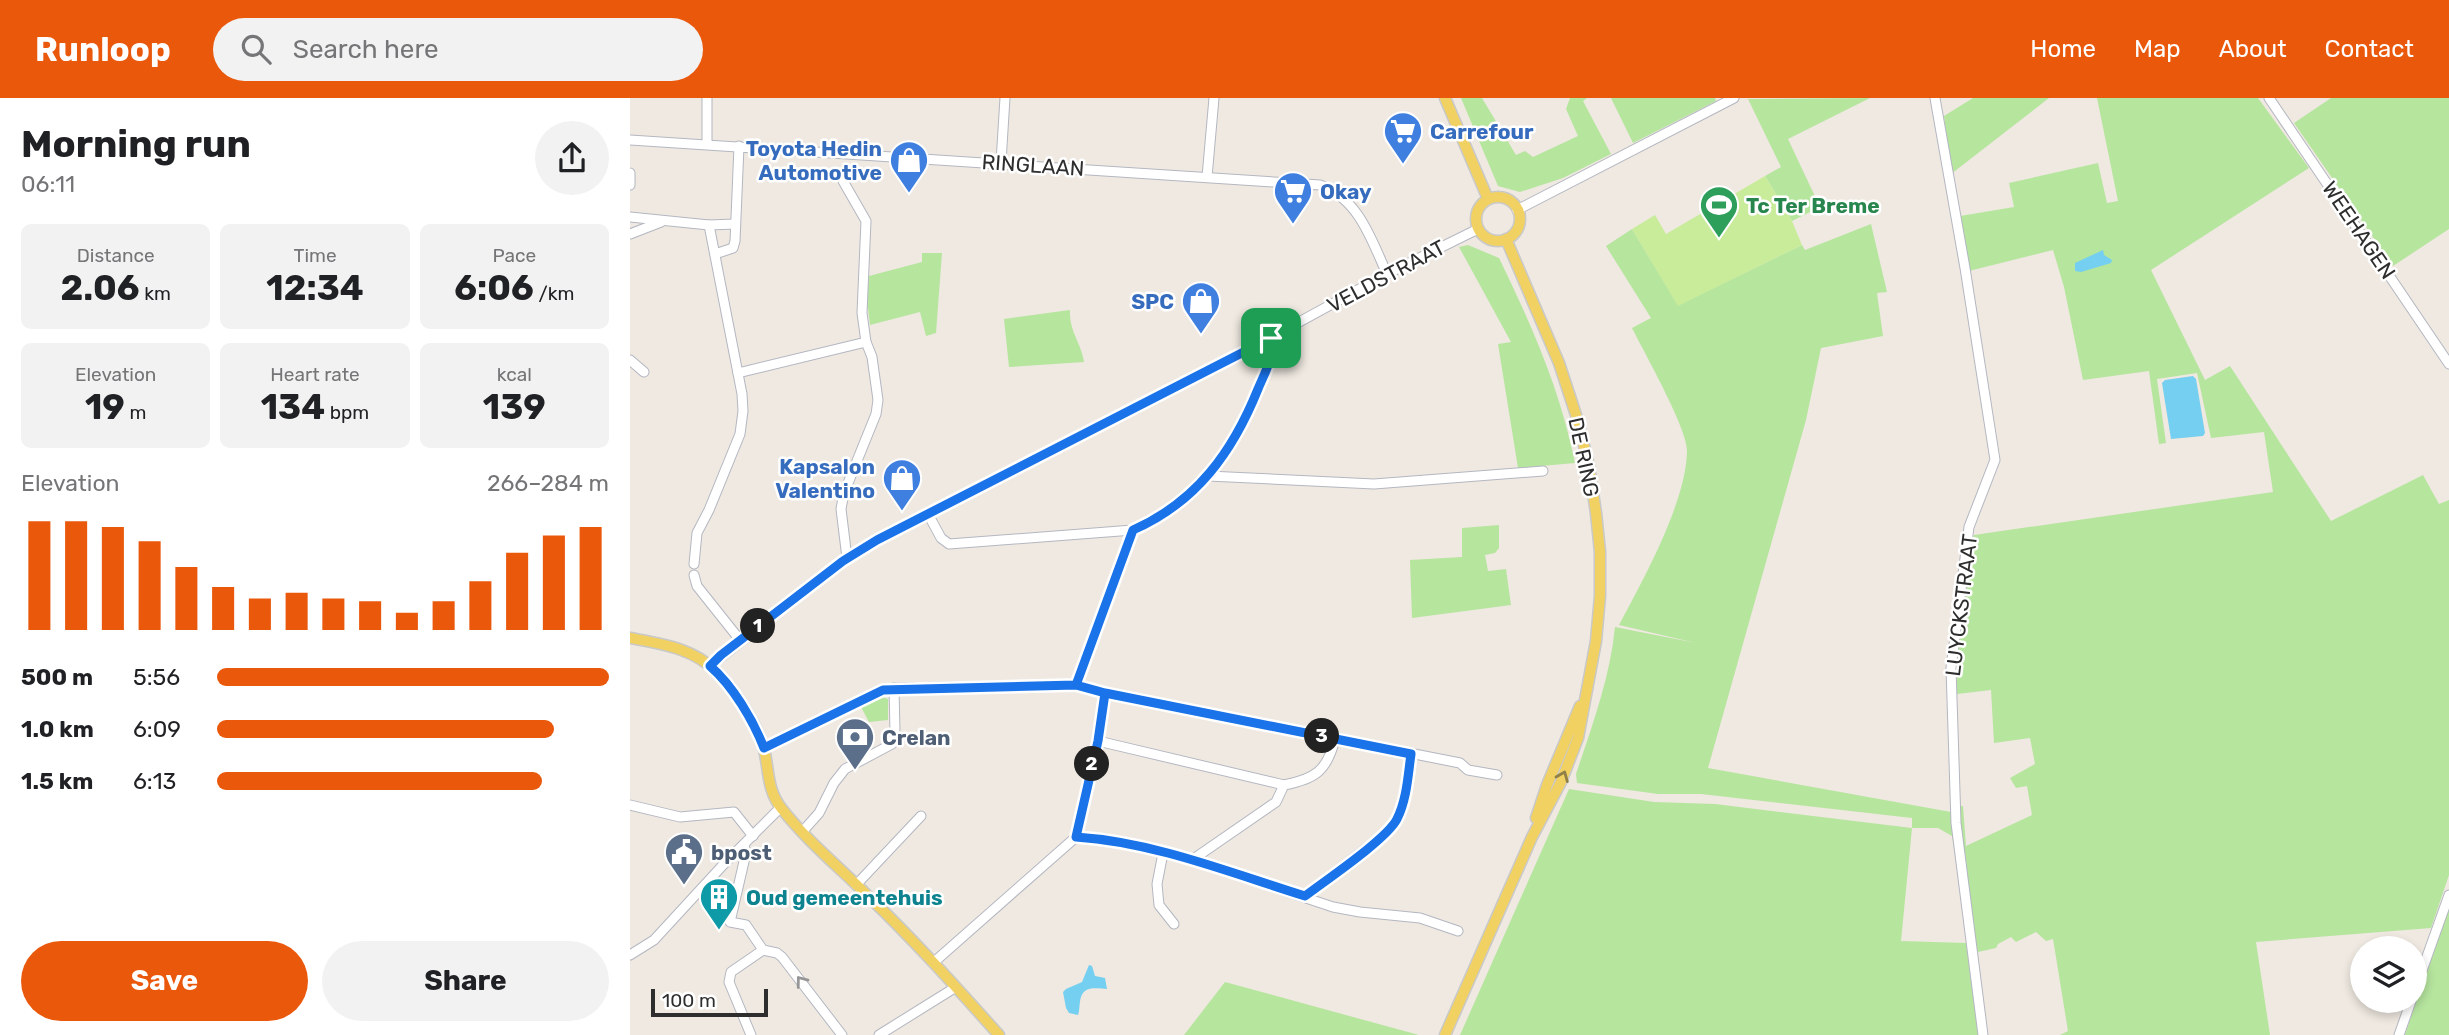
<!DOCTYPE html>
<html lang="en">
<head>
<meta charset="utf-8">
<style>
	:root { --surface:#fff; --page:#f2f2f2; --text:#202124; --muted:#757577; --accent:#ea580c }
	body { margin:0; font-family:Rubik,sans-serif; background:var(--page); color:var(--text); height:100vh; display:flex; flex-direction:column; font-size:26px; white-space:nowrap }
	* { box-sizing:border-box; margin:0 }
	p { font-size:23px; color:var(--muted) }
	.icon { flex:none; width:38px; height:38px; fill:none; stroke:currentColor; stroke-width:2; stroke-linecap:round; stroke-linejoin:round }
	.map { position:relative; flex:1; overflow:hidden }
	.side { display:flex; flex-direction:column; background:var(--surface); width:630px }
	.side>* { flex:none }
	.fabs { position:absolute; left:1720px; top:838px; display:grid; gap:14px }
	.fabs a { display:grid; place-items:center; width:77px; height:77px; border-radius:50%; background:var(--surface); box-shadow:0 4px 10px #0003; font-size:35px }
	.scale { position:absolute; left:21px; bottom:18px; width:117px; box-sizing:border-box; padding-left:7px; border:4px solid #2e2e2e; border-top:0; font-size:19px; line-height:24px; white-space:nowrap; color:#2e2e2e; -webkit-text-stroke:5px #fff; paint-order:stroke }
	.pin { position:absolute; display:grid; place-items:center; width:60px; height:60px; color:#fff; margin:-30px; border-radius:14px; box-shadow:0 4px 10px #0006 }
	.km { position:absolute; width:35px; height:35px; margin:-18px; border-radius:50%; background:#222; color:#fff; font-size:19px; line-height:35px; text-align:center }
	.round { display:grid; place-items:center; flex:none; width:74px; height:74px; border-radius:37px; background:var(--page) }
	.summary { display:flex; align-items:center; justify-content:space-between; height:119px; padding:0 21px }
	h1 { font-size:38px; font-weight:700; line-height:52px }
	.stats { display:grid; grid-template-columns:repeat(3,1fr); gap:10px; height:119px; padding:7px 21px }
	.stats div { display:grid; align-content:center; border-radius:10px; background:var(--page); text-align:center }
	.stats b { font-size:35px; font-weight:700 }
	.stats small { font-size:19px; font-weight:400 }
	.stats p { font-size:19px }
	.chart { height:196px; padding:14px 21px }
	.chart p { display:flex; justify-content:space-between }
	.chart svg { width:100%; height:126px; margin-top:7px; stroke:var(--accent); stroke-width:6 }
	.button { display:flex; gap:14px; margin-top:auto; padding:14px 21px }
	.button a { flex:1; height:80px; border-radius:42px; background:var(--accent); color:#fff; font-size:28px; font-weight:700; line-height:80px; text-align:center }
	.button a+a { background:var(--page); color:var(--text) }
	ul { padding:0 21px; list-style:none; font-size:23px }
	li { display:grid; grid-template-columns:112px 84px 1fr; align-items:center; height:52px }
	li i { height:18px; border-radius:9px; background:var(--accent) }
	header { display:flex; align-items:center; gap:42px; box-sizing:border-box; height:98px; padding:0 35px; background:var(--accent); color:#fff }
	header strong { font-size:33px }
	nav { display:flex; gap:38px; margin-inline-start:auto; font-size:24px }
	.search { width:490px; height:63px; background:var(--page); display:flex; align-items:center; gap:18px; box-sizing:border-box; padding:0 24px; border-radius:38px; color:var(--muted); font-size:26px }
	main { display:flex; flex:1; min-height:0 }
	.map>svg:first-child { display:block }
</style>
</head>
<body>
<header>
<strong>Runloop</strong>
<div class="search"><svg class="icon" aria-label="search" viewBox="0 0 24 24"><circle cx="10" cy="10" r="6"/><path d="M15 15l6 6"/></svg>Search here</div>
<nav><a>Home</a><a>Map</a><a>About</a><a>Contact</a></nav>
</header>
<main>
<section class="side">
<div class="summary"><div><h1>Morning run</h1><p>06:11</p></div><a class="round"><svg class="icon" aria-label="share" viewBox="0 0 24 24"><path d="M12 15V3M7 8l5-5 5 5M5 13v7h14v-7"/></svg></a></div>
<div class="stats">
<div><p>Distance</p><b>2.06<small> km</small></b></div>
<div><p>Time</p><b>12:34</b></div>
<div><p>Pace</p><b>6:06<small> /km</small></b></div>
</div>
<div class="stats">
<div><p>Elevation</p><b>19<small> m</small></b></div>
<div><p>Heart rate</p><b>134<small> bpm</small></b></div>
<div><p>kcal</p><b>139</b></div>
</div>
<div class="chart"><p><span>Elevation</span>266–284 m</p>
<svg viewBox="0 0 160 44" preserveAspectRatio="none"><path d="M5 44V6M15 44V6M25 44V8M35 44V13M45 44V22M55 44V29M65 44V33M75 44V31M85 44V33M95 44V34M105 44V38M115 44V34M125 44V27M135 44V17M145 44V11M155 44V8"/></svg>
</div>
<ul>
<li><b>500 m</b>5:56<i style="width:100%"></i></li>
<li><b>1.0 km</b>6:09<i style="width:86%"></i></li>
<li><b>1.5 km</b>6:13<i style="width:83%"></i></li>
</ul>
<div class="button"><a>Save</a><a>Share</a></div>
</section>
<div class="map">
<svg width="1819" height="937" viewBox="0 0 1819 937">
	<rect width="100%" height="100%" fill="#efe9e1"/>
	<g fill="#b6e59e">
		<path d="M831 0H852L886 57 895 53 903 59 948 38 936 11 940 0H957L953 3 981 56 933 80 890 94 868 88Z"/>
		<path d="M981 0H1085L1086 3 1003 45Z"/>
		<path d="M1240 0 1158 41 1190 109 1162 123 1135 78 1151 69 1118 1Z"/>
		<path d="M1343 0H1419L1321 76 1314 18Z"/>
		<path d="M1467 0H1628L1679 70 1521 172 1575 282 1600 268 1701 423 1793 377 1809 406 1819 402V777L1801 830 1626 844 1640 937H1430L1438 933 1423 841 1416 843 1406 834 1386 844 1381 839 1368 846 1366 850 1348 854 1346 850 1335 754 1325 755 1322 738 1308 730H1282L1271 843 1336 845 1348 937H830L939 691 1024 704 1085 706 1282 730V720L1071 696H1028L947 685 946 676C962 628 980 580 985 529L1066 545 989 527C1013 482 1057 403 1057 352 1057 330 1014 254 1002 230L1021 220 976 148 1002 131 1048 207 1172 147 1175 152 1241 126 1257 194 1247 195 1253 238 1191 250 1176 322 1078 670 1321 714V709L1333 708 1336 748 1402 717 1397 688 1386 690 1380 680 1405 666 1400 640 1364 645 1361 592 1327 596V563L1344 437 1643 394 1634 334 1581 340 1567 275 1527 281 1536 345 1529 346 1519 273 1453 282 1434 189 1423 152 1339 173 1330 118 1384 109 1379 85 1468 65 1477 105 1488 103Z"/>
		<path d="M1701 0H1819V131L1763 168 1664 25Z"/>
		<path d="M838 147 869 160C902 228 930 291 945 365L888 370 868 246 881 244 829 149Z"/>
		<path d="M292 155H312L306 235 296 238 290 214 240 227 237 202 239 178 292 164Z"/>
		<path d="M440 212C439 234 451 244 454 264L379 269 374 221Z"/>
		<path d="M869 427V450L865 455 855 457 858 473 876 471 881 507 782 520 780 462 832 459V430Z"/>
		<path d="M252 599 258 601V622L239 624 231 609Z"/>
		<path d="M1819 804V937H1775Z"/>
		<path d="M595 884 789 937H554Z"/>
	</g>
	<path fill="#c9ec9a" d="M1135 78 1162 123 1172 147 1048 208 1002 131 1025 117 1036 136Z"/>
	<g fill="#75cff0">
		<path d="M1473 152 1474 157 1482 162 1481 165 1451 174 1445 173V165Z"/>
		<path d="M1563 278 1566 281 1575 335 1573 338 1541 341 1532 285 1535 282Z"/>
		<path d="M459 867 462 868 465 878 475 880 477 891C469 891 455 887 451 899 449 905 450 912 448 917L439 915 436 910 433 894 436 891 452 884Z"/>
	</g>
	<g fill="none" stroke-linecap="round" stroke-linejoin="round">
		<g stroke="#b4b7c1" stroke-width="11">
			<g id="minor">
				<path d="M1305 0 1335 170 1365 362 1339 429 1321 570 1326 725 1353 937"/>
				<path d="M1639 0 1819 266"/>
				<path d="M0 42 690 87C729 101 741 141 757 176"/>
				<path d="M77 46V0"/>
				<path d="M371 64 375 0"/>
				<path d="M577 79 584 0"/>
				<path d="M213 83 236 123 232 215 236 244 242 259 248 302 246 316 214 395 211 411 217 460"/>
				<path d="M0 87V75"/>
				<path d="M887 112 1104 0"/>
				<path d="M0 119 79 127 105 126"/>
				<path d="M0 136 31 124"/>
				<path d="M85 156 103 150 105 143 109 48"/>
				<path d="M0 262 14 274"/>
				<path d="M108 275 236 244"/>
				<path d="M578 378 744 386 913 373"/>
				<path d="M298 416 311 440 319 446 503 432C568 404 603 354 628 291 635 274 644 258 641 240"/>
				<path d="M64 466 67 435 79 412 110 336 113 313 112 296 79 127"/>
				<path d="M64 477 67 488 110 542"/>
				<path d="M80 568 213 463 247 442 607 258 757 176 848 131"/>
				<path d="M446 587 503 432"/>
				<path d="M468 643 654 687"/>
				<path d="M134 651 253 592 264 590 446 587 475 595 830 665 838 672 867 677"/>
				<path d="M0 707 50 719 104 714 123 738"/>
				<path d="M172 734 189 715 204 685 215 671 262 646 265 635 264 590"/>
				<path d="M446 739 475 741 562 762 703 809 730 814 790 820 828 833"/>
				<path d="M114 747 116 755 100 824 116 827 133 852"/>
				<path d="M533 755 527 786 529 807 544 826"/>
				<path d="M562 762 646 704 654 687C685 681 697 673 705 641"/>
				<path d="M226 787 291 718"/>
				<path d="M675 798 757 734C775 713 777 683 781 656"/>
				<path d="M0 857 24 842 93 767 150 710"/>
				<path d="M303 865 446 739 468 643 475 595"/>
				<path d="M1785 892 1819 797"/>
				<path d="M121 937 99 884 101 874 133 852 147 855 152 859 212 937"/>
				<path d="M249 937 326 889"/>
				<path d="M1769 937 1781 903"/>
			</g>
		</g>
		<g stroke="#c9c9c9" stroke-width="13">
			<g id="major">
				<path d="M815 0 858 101"/>
				<circle cx="868" cy="121" r="22"/>
				<path d="M0 540C32 546 63 550 87 574 103 590 129 629 134 651 139 672 137 693 152 711 177 743 209 769 238 798 284 842 326 889 369 937"/>
				<path d="M906 720 917 687 950 608"/>
				<path d="M815 937 902 739 931 684 948 640 966 543 970 498V454L966 415 959 368 948 323 929 265 876 141"/>
			</g>
		</g>
		<use href="#minor" stroke="#fff" stroke-width="9"/>
		<use href="#major" stroke="#f2d163" stroke-width="10"/>
	</g>
	<defs><path id="oneway-chevron" d="M-2-3.5L2.5 0L-2 3.5" fill="none" stroke-width="1.6" stroke-linecap="round" stroke-linejoin="round" transform="scale(1.75)"/></defs>
	<use stroke="#908048" href="#oneway-chevron" transform="translate(933 678) rotate(-68)"/>
	<use stroke="#969696" href="#oneway-chevron" transform="translate(171 883) rotate(-127)"/>
	<g fill="none" stroke-linecap="round" stroke-linejoin="round">
		<g stroke="#fff" stroke-width="14">
			<path id="route" d="M641 240 247 442 213 463 91 557 80 568C103 588 123 622 134 650L253 592 446 587 475 595 468 643 446 739C524 744 601 775 675 798 696 782 757 741 767 721 777 701 778 677 781 656L475 595 446 587 503 432C567 404 603 353 628 291 635 274 645 258 641 240"/>
		</g>
		<use href="#route" stroke="#1a73e8" stroke-width="9"/>
	</g>
	<defs>
		<g id="supermarket-pin" transform="scale(2.0125)"><path d="M0 17L-7.5 6A9.5 9.5 0 1 1 7.5 6Z" fill="#3f7fe0" stroke="#fff"/><path d="M-6-5.5h2.5l.6 2H6L4.5 2H-2.5L-4.4-4H-6ZM-1.5 3.2a1.3 1.3 0 1 0 .1 0ZM3 3.2a1.3 1.3 0 1 0 .1 0Z" fill="#fff"/></g>
		<g id="shop-pin" transform="scale(2.0125)"><path d="M0 17L-7.5 6A9.5 9.5 0 1 1 7.5 6Z" fill="#3f7fe0" stroke="#fff"/><path d="M-5-2.5h2.3a2.7 3.5 0 0 1 5.4 0H5L5.5 6h-11ZM-1.5-2.5h3a1.5 2.3 0 0 0-3 0Z" fill="#fff"/></g>
		<g id="stadium-pin" transform="scale(2.0125)"><path d="M0 17L-7.5 6A9.5 9.5 0 1 1 7.5 6Z" fill="#2e9e5b" stroke="#fff"/><path d="M0-5a6.5 5 0 1 0 0 10a6.5 5 0 1 0 0-10ZM-3.5-1.8h7v3.6h-7Z" fill="#fff"/></g>
		<g id="bank-pin" transform="scale(2.0125)"><path d="M0 17L-7.5 6A9.5 9.5 0 1 1 7.5 6Z" fill="#5c6f8a" stroke="#fff"/><path d="M-6-4H6V4H-6ZM0-2.3a2.3 2.3 0 1 0 0 4.6a2.3 2.3 0 1 0 0-4.6Z" fill="#fff"/></g>
		<g id="civic-pin" transform="scale(2.0125)"><path d="M0 17L-7.5 6A9.5 9.5 0 1 1 7.5 6Z" fill="#5c6f8a" stroke="#fff"/><path d="M-.6-6.5H3V-4.5H.6V-3L4-1V1h2V6H-6V1h2V-1L-.6-3ZM-1.2 2.5V6h2.4V2.5Z" fill="#fff"/></g>
		<g id="building-pin" transform="scale(2.0125)"><path d="M0 17L-7.5 6A9.5 9.5 0 1 1 7.5 6Z" fill="#0f9aa8" stroke="#fff"/><path d="M-4-6H4V6H1V3H-1V6H-4ZM-2.5-4.3h1.7v1.8h-1.7ZM.8-4.3h1.7v1.8H.8ZM-2.5-1h1.7V.8h-1.7ZM.8-1h1.7V.8H.8Z" fill="#fff"/></g>
	</defs>
	<g fill-rule="evenodd">
		<use href="#supermarket-pin" x="773" y="33"/>
		<use href="#shop-pin" x="279" y="62"/>
		<use href="#supermarket-pin" x="663" y="93"/>
		<use href="#stadium-pin" x="1089" y="107"/>
		<use href="#shop-pin" x="571" y="203"/>
		<use href="#shop-pin" x="272" y="380"/>
		<use href="#bank-pin" x="225" y="639"/>
		<use href="#civic-pin" x="54" y="754"/>
		<use href="#building-pin" x="89" y="799"/>
	</g>
	<g text-anchor="middle" dominant-baseline="central" stroke-width="5" stroke-linejoin="round" paint-order="stroke">
		<g font-size="21" font-weight="bold" fill="#366cbe" stroke="#fff" text-anchor="end">
			<text x="800" y="33" text-anchor="start">Carrefour</text>
			<text x="252" y="50">Toyota Hedin<tspan x="252" dy="24">Automotive</tspan></text>
			<text x="690" y="93" text-anchor="start">Okay</text>
			<text x="544" y="203">SPC</text>
			<text x="245" y="368">Kapsalon<tspan x="245" dy="24">Valentino</tspan></text>
		</g>
		<g font-size="21" fill="#2e2e2e" stroke="#fff">
			<text transform="translate(403 67) rotate(4)">RINGLAAN</text>
			<text transform="translate(1729 132) rotate(56)">WEEHAGEN</text>
			<text transform="translate(756 178) rotate(-28)">VELDSTRAAT</text>
			<text transform="translate(954 359) rotate(78)">DE RING</text>
			<text transform="translate(1331 507) rotate(-83)">LUYCKSTRAAT</text>
		</g>
		<g font-size="21" font-weight="bold" fill="#27864d" stroke="#fff" text-anchor="start">
			<text x="1116" y="107">Tc Ter Breme</text>
		</g>
		<g font-size="21" font-weight="bold" fill="#4e5e75" stroke="#fff" text-anchor="start">
			<text x="252" y="639">Crelan</text>
			<text x="81" y="754">bpost</text>
		</g>
		<g font-size="21" font-weight="bold" fill="#0d838f" stroke="#fff" text-anchor="start">
			<text x="116" y="799">Oud gemeentehuis</text>
		</g>
	</g>
</svg>
<div class="fabs">
<a><svg class="icon" aria-label="layers" viewBox="0 0 24 24"><path d="M12 4l9 5-9 5-9-5zM3 14l9 5 9-5"/></svg></a>
</div>
<div class="scale">100 m</div>
<div class="pin" style="left:641px;top:240px;background:#1e9e55"><svg class="icon" aria-label="arrive" viewBox="0 0 24 24"><path d="M6 21V4h12l-3 4 3 4H6"/></svg></div>
<b class="km" style="left:128px;top:528px">1</b>
<b class="km" style="left:462px;top:666px">2</b>
<b class="km" style="left:692px;top:638px">3</b>
</div>
</main>
</body>
</html>
